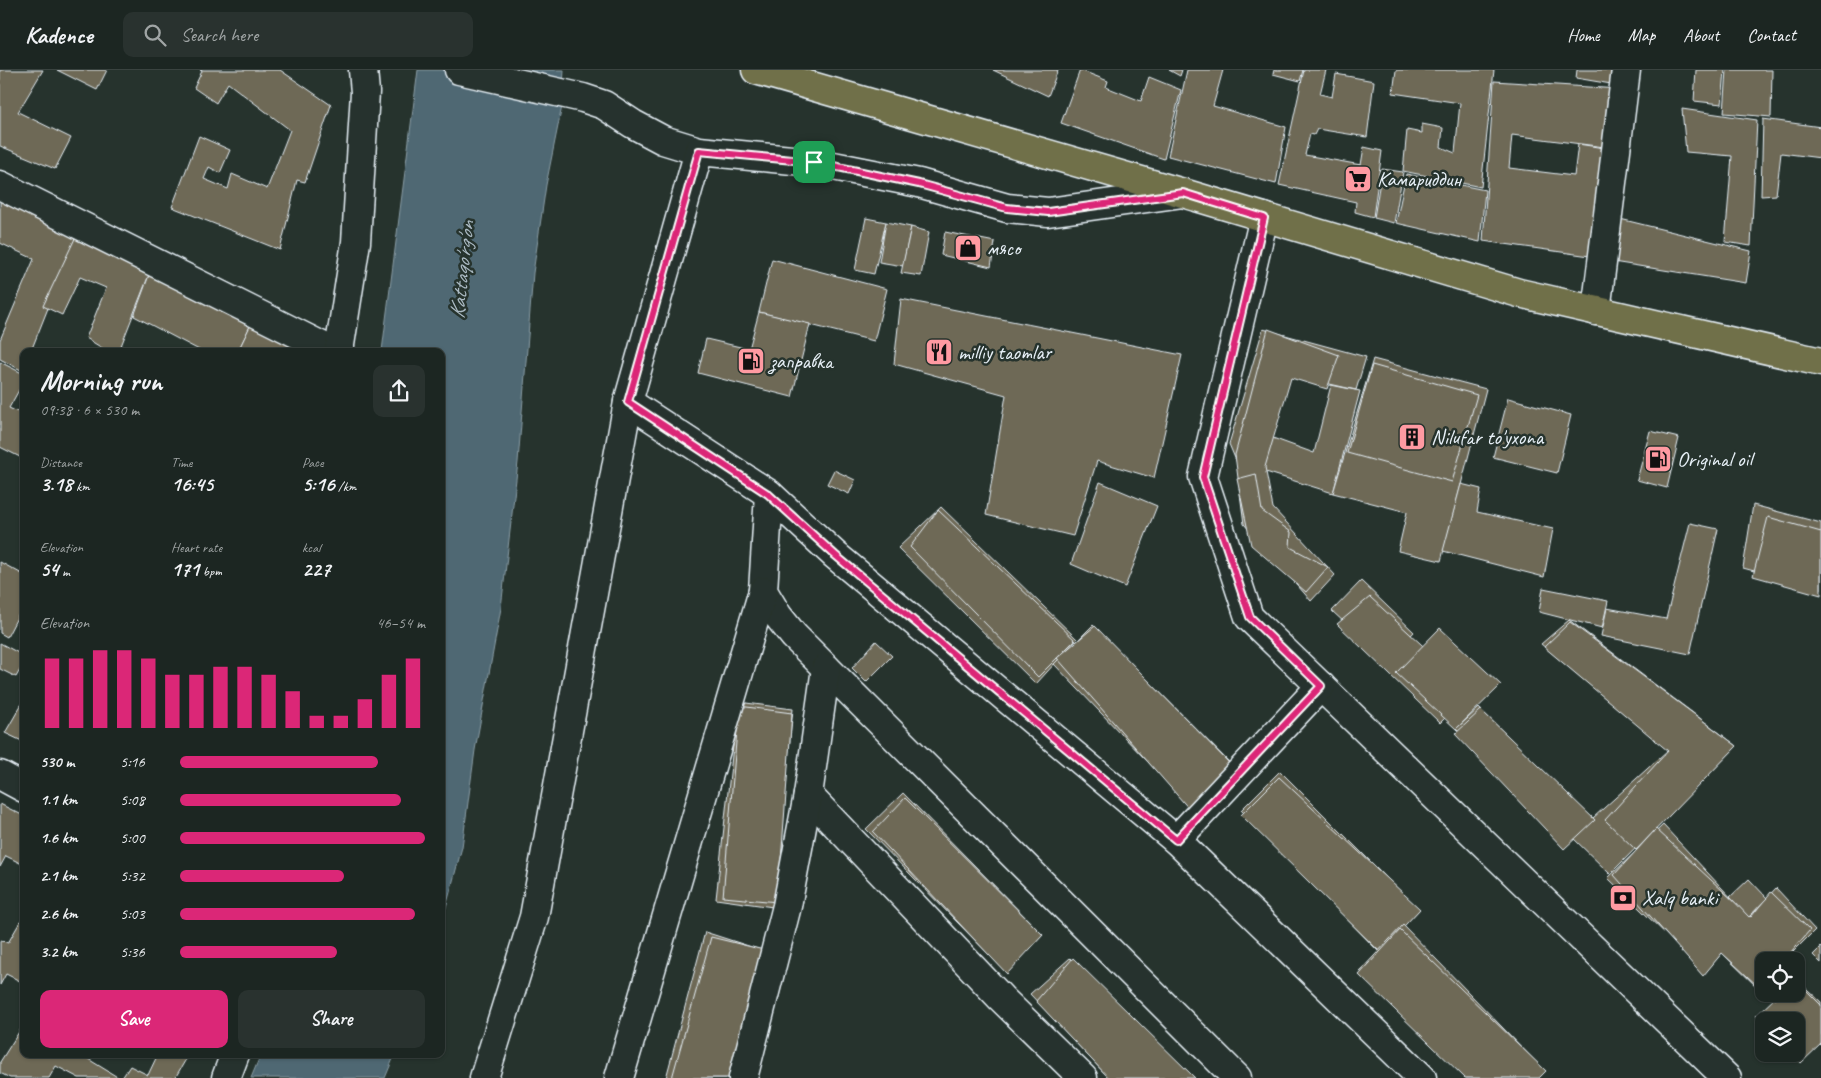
<!DOCTYPE html>
<html lang="en">
<head>
<meta charset="utf-8">
<style>
	:root { --surface:#1c2622; --page:#29322f; --text:#f1f3f6; --muted:#a0a5a5; --line:#3a4340; --accent:#db2777 }
	body { margin:0; font-family:Caveat,sans-serif; background:var(--page); color:var(--text); height:100vh; display:flex; flex-direction:column; font-size:19px; white-space:nowrap }
	* { box-sizing:border-box; margin:0 }
	p { font-size:16px; color:var(--muted) }
	.icon { flex:none; width:28px; height:28px; fill:none; stroke:currentColor; stroke-width:2; stroke-linecap:round; stroke-linejoin:round }
	.map { position:relative; flex:1; overflow:hidden }
	.sheet { position:absolute; left:20px; top:278px; width:425px; height:710px; display:flex; flex-direction:column; background:var(--surface); border-radius:10px; box-shadow:0 1px 4px #0004,0 0 0 1px var(--line) }
	.sheet>* { flex:none }
	.controls { position:absolute; left:1755px; top:882px; display:grid; gap:10px }
	.controls a { display:grid; place-items:center; width:50px; height:50px; border-radius:10px; background:var(--surface); box-shadow:0 1px 4px #0004,0 0 0 1px var(--line); font-size:25px }
	.pin { position:absolute; display:grid; place-items:center; width:42px; height:42px; color:#fff; margin:-21px; border-radius:10px; box-shadow:0 2px 8px #0006 }
	.round { display:grid; place-items:center; flex:none; width:52px; height:52px; border-radius:10px; background:var(--page) }
	.headline { display:flex; align-items:center; justify-content:space-between; height:85px; padding:0 20px }
	h1 { font-size:28px; font-weight:700; line-height:38px }
	.metrics { display:grid; grid-template-columns:repeat(3,1fr); gap:8px; height:85px; padding:5px 20px }
	.metrics div { display:grid; align-content:center }
	.metrics b { font-size:21px; font-weight:700 }
	.metrics small { font-size:14px; font-weight:400 }
	.metrics p { font-size:14px }
	.chart { height:140px; padding:10px 20px }
	.chart p { display:flex; justify-content:space-between }
	.chart svg { width:100%; height:90px; margin-top:5px; stroke:var(--accent); stroke-width:6 }
	.primary-button { display:flex; gap:10px; margin-top:auto; padding:10px 20px }
	.primary-button a { flex:1; height:58px; border-radius:10px; background:var(--accent); color:#fff; font-size:20px; font-weight:700; line-height:58px; text-align:center }
	.primary-button a+a { background:var(--page); color:var(--text) }
	ul { padding:0 20px; list-style:none; font-size:16px }
	li { display:grid; grid-template-columns:80px 60px 1fr; align-items:center; height:38px }
	li i { height:12px; border-radius:6px; background:var(--accent) }
	header { display:flex; align-items:center; gap:30px; box-sizing:border-box; height:70px; padding:0 25px; background:var(--surface); border-bottom:1px solid var(--line) }
	header strong { font-size:24px }
	nav { display:flex; gap:28px; margin-inline-start:auto; font-size:18px }
	.search { width:350px; height:45px; background:var(--page); display:flex; align-items:center; gap:12px; box-sizing:border-box; padding:0 18px; border-radius:10px; color:var(--muted); font-size:19px }
	.map>svg:first-child { display:block }
</style>
</head>
<body>
<header>
<strong>Kadence</strong>
<div class="search"><svg class="icon" aria-label="search" viewBox="0 0 24 24"><circle cx="10" cy="10" r="6"/><path d="M15 15l6 6"/></svg>Search here</div>
<nav><a>Home</a><a>Map</a><a>About</a><a>Contact</a></nav>
</header>
<div class="map">
<svg width="1821" height="1008" viewBox="0 0 1821 1008">
	<rect width="100%" height="100%" fill="#26332d"/>
	<filter id="ink" filterUnits="userSpaceOnUse"><feTurbulence type="fractalNoise" baseFrequency=".02" numOctaves="2"/><feDisplacementMap in="SourceGraphic" scale="10" xChannelSelector="R" yChannelSelector="G"/><feConvolveMatrix kernelMatrix="1 2 1 2 8 2 1 2 1" color-interpolation-filters="sRGB"/></filter>
	<g filter="url(#ink)">
		<g fill="#4f6873" stroke="#8c9fa8">
			<path d="M418 0H564L562 36 546 115 533 203 518 392 501 538 475 680 462 777 441 856V281H382Z"/>
			<path d="M261 984H395L385 1008H251Z"/>
		</g>
		<g fill="#6e6956" stroke="#e8f1f8">
			<path d="M0 0H43L18 42 71 68 55 99 0 76Z"/>
			<path d="M57 0H107L97 20Z"/>
			<path d="M200 0H280L331 35 305 112 297 110 280 180 172 137 199 66 230 80 220 103 209 97 204 109 228 119 232 104 267 119 290 60 228 13 216 33 194 18 202 1Z"/>
			<path d="M993 0H1058L1048 26Z"/>
			<path d="M1080 0 1108 11 1106 17 1141 31 1149 7 1181 20 1164 89 1061 53Z"/>
			<path d="M1169 0H1182L1180 6Z"/>
			<path d="M1187 0H1223L1213 36 1286 57 1276 114 1168 86Z"/>
			<path d="M1274 0H1303L1300 11 1273 4Z"/>
			<path d="M1304 0H1326L1320 24 1332 27 1336 4 1374 11 1367 67 1317 59 1314 65 1310 64 1305 85 1361 95 1364 77 1382 81 1373 147 1355 142 1356 132 1279 115Z"/>
			<path d="M1396 0H1494L1481 117 1403 101 1407 60 1422 63V54L1443 58 1441 77 1455 83 1460 33 1393 23Z"/>
			<path d="M1577 0H1619L1617 15 1576 8Z"/>
			<path d="M1696 0H1725L1722 34 1694 31Z"/>
			<path d="M1727 0H1772L1771 47 1724 43Z"/>
			<path d="M1494 11 1619 19 1612 78 1512 65 1509 98 1574 106 1578 74 1611 79 1597 187 1483 171Z"/>
			<path d="M1682 39 1757 50 1751 176 1725 172 1732 86 1686 82Z"/>
			<path d="M1763 49 1821 57V88L1781 83 1776 125 1761 126Z"/>
			<path d="M1382 99 1403 102 1394 153 1374 148Z"/>
			<path d="M1406 104 1485 120 1480 172 1396 153Z"/>
			<path d="M0 124 79 160 31 281H24L23 301 0 289V270L34 189 0 173Z"/>
			<path d="M866 148 886 152 874 204 855 200Z"/>
			<path d="M1620 149 1751 181 1746 213 1613 192Z"/>
			<path d="M886 152 911 157 903 196 879 192Z"/>
			<path d="M911 157 929 162 921 206 901 203Z"/>
			<path d="M79 160 152 197 119 281H107L86 268 106 218 80 207 62 245 43 236Z"/>
			<path d="M945 162 995 172 991 197 941 185Z"/>
			<path d="M772 189 887 219 874 271 759 242Z"/>
			<path d="M152 197 252 252 238 281H201L134 246Z"/>
			<path d="M901 229 1182 285 1154 408 1097 391 1073 466 986 445 1006 325 894 294Z"/>
			<path d="M759 242 810 254 792 327 698 303 706 269 749 279Z"/>
			<path d="M252 252 304 281H238Z"/>
			<path d="M1263 259 1366 287 1356 320 1290 305 1270 367 1314 383 1331 315 1360 321 1333 423 1237 393 1229 374Z"/>
			<path d="M1268 259 1339 285 1327 319 1291 308 1265 397 1273 438 1335 505 1311 531 1244 454 1235 385Z"/>
			<path d="M1373 289 1486 319 1441 491 1398 481 1407 442 1333 423Z"/>
			<path d="M0 292 24 304V311L9 338 24 345V389L0 377Z"/>
			<path d="M1372 295 1477 325 1452 412 1347 383Z"/>
			<path d="M1508 328 1571 345 1557 403 1493 387Z"/>
			<path d="M1650 361 1679 368 1667 418 1637 410Z"/>
			<path d="M834 400 855 410 849 424 827 414Z"/>
			<path d="M1256 404 1262 441 1291 462 1290 477 1328 497 1306 522 1251 475 1237 409Z"/>
			<path d="M1100 412 1157 436 1125 517 1071 494Z"/>
			<path d="M1461 414 1481 419 1477 442 1553 459 1544 507 1443 481Z"/>
			<path d="M1753 435 1821 453V519L1743 498Z"/>
			<path d="M941 437 1077 569 1036 614 898 478Z"/>
			<path d="M938 440 1075 570 1038 607 910 477Z"/>
			<path d="M1768 447 1821 462V525L1753 506Z"/>
			<path d="M1690 453 1718 459 1690 584 1601 566 1607 538 1666 549Z"/>
			<path d="M0 492 24 505V534L7 567 0 563Z"/>
			<path d="M1361 511 1414 562 1386 591 1332 541Z"/>
			<path d="M1543 518 1608 531 1602 558 1539 542Z"/>
			<path d="M1370 527 1472 621 1440 653 1337 554Z"/>
			<path d="M1569 550 1737 676 1610 804 1572 767 1668 680 1541 574Z"/>
			<path d="M1570 552 1737 676 1636 780 1605 750 1668 681 1544 577Z"/>
			<path d="M1093 555 1232 695 1193 739 1054 594Z"/>
			<path d="M1095 556 1233 697 1191 741 1057 588Z"/>
			<path d="M1440 558 1501 615 1456 659 1396 603Z"/>
			<path d="M876 571 892 586 866 612 852 598Z"/>
			<path d="M0 573 24 586V593L16 607 0 599Z"/>
			<path d="M24 630V672L5 663Z"/>
			<path d="M738 632 793 639 773 837 716 829Z"/>
			<path d="M739 636 792 643 778 832 723 827Z"/>
			<path d="M1479 638 1591 749 1567 768 1456 659Z"/>
			<path d="M1481 640 1595 750 1564 779 1455 664Z"/>
			<path d="M1280 701 1419 840 1378 881 1241 740Z"/>
			<path d="M1279 707 1420 839 1380 882 1241 745Z"/>
			<path d="M903 723 1043 865 1006 902 866 759Z"/>
			<path d="M905 728 1043 865 1007 904 873 762Z"/>
			<path d="M0 734 24 746V795L6 786 0 797Z"/>
			<path d="M1663 755 1749 847 1776 818 1815 860 1784 891H1764V912L1758 918 1722 883 1705 902 1608 808Z"/>
			<path d="M1656 759 1751 847 1771 822 1810 860 1783 891H1764V914L1760 918 1722 883 1703 906 1614 805Z"/>
			<path d="M1749 809 1767 828 1749 847 1730 827Z"/>
			<path d="M24 845V913L6 904 0 915V872L1 870 8 873Z"/>
			<path d="M1403 855 1535 991 1517 1008H1466L1360 901Z"/>
			<path d="M1400 860 1546 1001 1539 1008H1465L1359 905Z"/>
			<path d="M705 862 761 880 726 1008H666Z"/>
			<path d="M711 867 768 881 732 1008H672Z"/>
			<path d="M1821 877V893L1813 885Z"/>
			<path d="M1070 888 1186 1008H1109L1030 924Z"/>
			<path d="M1073 888 1195 1008H1109L1036 931Z"/>
			<path d="M1796 909 1821 932V965L1799 988 1794 984H1796V951H1764V956L1759 952 1783 924H1796Z"/>
			<path d="M1796 910 1821 935V974L1801 993 1793 984H1796V951H1764V953L1756 946 1779 924H1796Z"/>
			<path d="M24 954V984H80L119 1008H79L56 996 49 1008H10L0 1003V992Z"/>
			<path d="M158 984H189L175 1008H122L130 996 148 1005Z"/>
		</g>
		<g fill="none" stroke-linecap="round" stroke-linejoin="round">
			<g stroke="#e8f1f8" stroke-width="31">
				<g id="minor">
					<path d="M459 0 583 28 604 35 633 54 663 70 699 81 813 92 919 113 1007 138 1048 142 1183 123"/>
					<path d="M0 115 332 281"/>
					<path d="M1264 147 1203 407 1249 547 1727 1008"/>
					<path d="M1596 241 1626 0"/>
					<path d="M339 281 356 172 365 22 363 0"/>
					<path d="M628 332 769 424 835 485 1176 770 1422 1008"/>
					<path d="M769 424 763 521 778 546 794 566 1237 1008"/>
					<path d="M0 705 24 718"/>
					<path d="M808 725 1001 928 1083 1008"/>
					<path d="M1176 770 1321 616"/>
					<path d="M226 1008 235 984"/>
					<path d="M484 1008 534 847 628 332 699 81"/>
					<path d="M619 1008 763 521"/>
					<path d="M743 1008 787 836 808 725 826 598"/>
				</g>
			</g>
			<g stroke="#e8f1f8" stroke-width="31">
				<path id="major" d="M756 0 1183 123 1519 223 1821 292"/>
			</g>
			<use href="#minor" stroke="#26332d" stroke-width="28"/>
			<use href="#major" stroke="#70704a" stroke-width="28"/>
		</g>
	</g>
	<g fill="none" stroke-linecap="round" stroke-linejoin="round" filter="url(#ink)">
		<g stroke="#fff" stroke-width="10">
			<path id="route" d="M699 81 814 92 919 114 1007 138 1048 142 1183 123 1264 148 1203 407 1250 547 1321 616 1176 770 835 485 768 424 628 332Z"/>
		</g>
		<use href="#route" stroke="#db2777" stroke-width="6"/>
	</g>
	<defs>
		<g id="supermarket-square" transform="scale(1.4375)"><rect x="-9" y="-9" width="18" height="18" rx="4" fill="#ff9aa2" stroke="#26332d"/><path d="M-6-5.5h2.5l.6 2H6L4.5 2H-2.5L-4.4-4H-6ZM-1.5 3.2a1.3 1.3 0 1 0 .1 0ZM3 3.2a1.3 1.3 0 1 0 .1 0Z" fill="#111"/></g>
		<g id="shop-square" transform="scale(1.4375)"><rect x="-9" y="-9" width="18" height="18" rx="4" fill="#ff9aa2" stroke="#26332d"/><path d="M-5-2.5h2.3a2.7 3.5 0 0 1 5.4 0H5L5.5 6h-11ZM-1.5-2.5h3a1.5 2.3 0 0 0-3 0Z" fill="#111"/></g>
		<g id="restaurant-square" transform="scale(1.4375)"><rect x="-9" y="-9" width="18" height="18" rx="4" fill="#ff9aa2" stroke="#26332d"/><path d="M-5-6h1v4h1v-4h1v4h1v-4h1v5L-1.5 .5V6h-2V.5L-5-1ZM5-6V6H3V1.5H1.5Q1.5-4 5-6Z" fill="#111"/></g>
		<g id="fuel-square" transform="scale(1.4375)"><rect x="-9" y="-9" width="18" height="18" rx="4" fill="#ff9aa2" stroke="#26332d"/><path d="M-5.5-6h7V0h2V4h1.3V-2.5L3-4.5l.8-.8L6-3V5H2.5V1h-1V6h-7ZM-4.2-4.7v3.2H.2V-4.7Z" fill="#111"/></g>
		<g id="building-square" transform="scale(1.4375)"><rect x="-9" y="-9" width="18" height="18" rx="4" fill="#ff9aa2" stroke="#26332d"/><path d="M-4-6H4V6H1V3H-1V6H-4ZM-2.5-4.3h1.7v1.8h-1.7ZM.8-4.3h1.7v1.8H.8ZM-2.5-1h1.7V.8h-1.7ZM.8-1h1.7V.8H.8Z" fill="#111"/></g>
		<g id="bank-square" transform="scale(1.4375)"><rect x="-9" y="-9" width="18" height="18" rx="4" fill="#ff9aa2" stroke="#26332d"/><path d="M-6-4H6V4H-6ZM0-2.3a2.3 2.3 0 1 0 0 4.6a2.3 2.3 0 1 0 0-4.6Z" fill="#111"/></g>
	</defs>
	<g fill-rule="evenodd">
		<use href="#supermarket-square" x="1358" y="109"/>
		<use href="#shop-square" x="968" y="178"/>
		<use href="#restaurant-square" x="939" y="282"/>
		<use href="#fuel-square" x="751" y="291"/>
		<use href="#building-square" x="1412" y="367"/>
		<use href="#fuel-square" x="1658" y="389"/>
		<use href="#bank-square" x="1623" y="828"/>
	</g>
	<g text-anchor="middle" dominant-baseline="central" stroke-width="5" stroke-linejoin="round" paint-order="stroke">
		<g font-size="21" fill="#e8f1f8" stroke="#26332d" text-anchor="start">
			<text x="1377" y="109">Камариддин</text>
			<text x="987" y="178">мясо</text>
			<text x="958" y="282">milliy taomlar</text>
			<text x="770" y="291">заправка</text>
			<text x="1431" y="367">Nilufar to'yxona</text>
			<text x="1677" y="389">Original oil</text>
			<text x="1642" y="828">Xalq banki</text>
		</g>
		<g font-size="22" font-style="italic" fill="#abbac3" stroke="#26332d">
			<text transform="translate(462 200) rotate(-84)">Kattaqo'rg'on</text>
		</g>
	</g>
</svg>
<div class="controls">
<a><svg class="icon" aria-label="locate" viewBox="0 0 24 24"><circle cx="12" cy="12" r="6"/><path d="M12 2v4M12 18v4M2 12h4M18 12h4"/></svg></a>
<a><svg class="icon" aria-label="layers" viewBox="0 0 24 24"><path d="M12 4l9 5-9 5-9-5zM3 14l9 5 9-5"/></svg></a>
</div>
<div class="pin" style="left:814px;top:92px;background:#1e9e55"><svg class="icon" aria-label="arrive" viewBox="0 0 24 24"><path d="M6 21V4h12l-3 4 3 4H6"/></svg></div>
<section class="sheet">
<div class="headline"><div><h1>Morning run</h1><p>09:38 · 6 × 530 m</p></div><a class="round"><svg class="icon" aria-label="share" viewBox="0 0 24 24"><path d="M12 15V3M7 8l5-5 5 5M5 13v7h14v-7"/></svg></a></div>
<div class="metrics">
<div><p>Distance</p><b>3.18<small> km</small></b></div>
<div><p>Time</p><b>16:45</b></div>
<div><p>Pace</p><b>5:16<small> /km</small></b></div>
</div>
<div class="metrics">
<div><p>Elevation</p><b>54<small> m</small></b></div>
<div><p>Heart rate</p><b>171<small> bpm</small></b></div>
<div><p>kcal</p><b>227</b></div>
</div>
<div class="chart"><p><span>Elevation</span>46–54 m</p>
<svg viewBox="0 0 160 44" preserveAspectRatio="none"><path d="M5 44V10M15 44V10M25 44V6M35 44V6M45 44V10M55 44V18M65 44V18M75 44V14M85 44V14M95 44V18M105 44V26M115 44V38M125 44V38M135 44V30M145 44V18M155 44V10"/></svg>
</div>
<ul>
<li><b>530 m</b>5:16<i style="width:81%"></i></li>
<li><b>1.1 km</b>5:08<i style="width:90%"></i></li>
<li><b>1.6 km</b>5:00<i style="width:100%"></i></li>
<li><b>2.1 km</b>5:32<i style="width:67%"></i></li>
<li><b>2.6 km</b>5:03<i style="width:96%"></i></li>
<li><b>3.2 km</b>5:36<i style="width:64%"></i></li>
</ul>
<div class="primary-button"><a>Save</a><a>Share</a></div>
</section>
</div>
</body>
</html>
